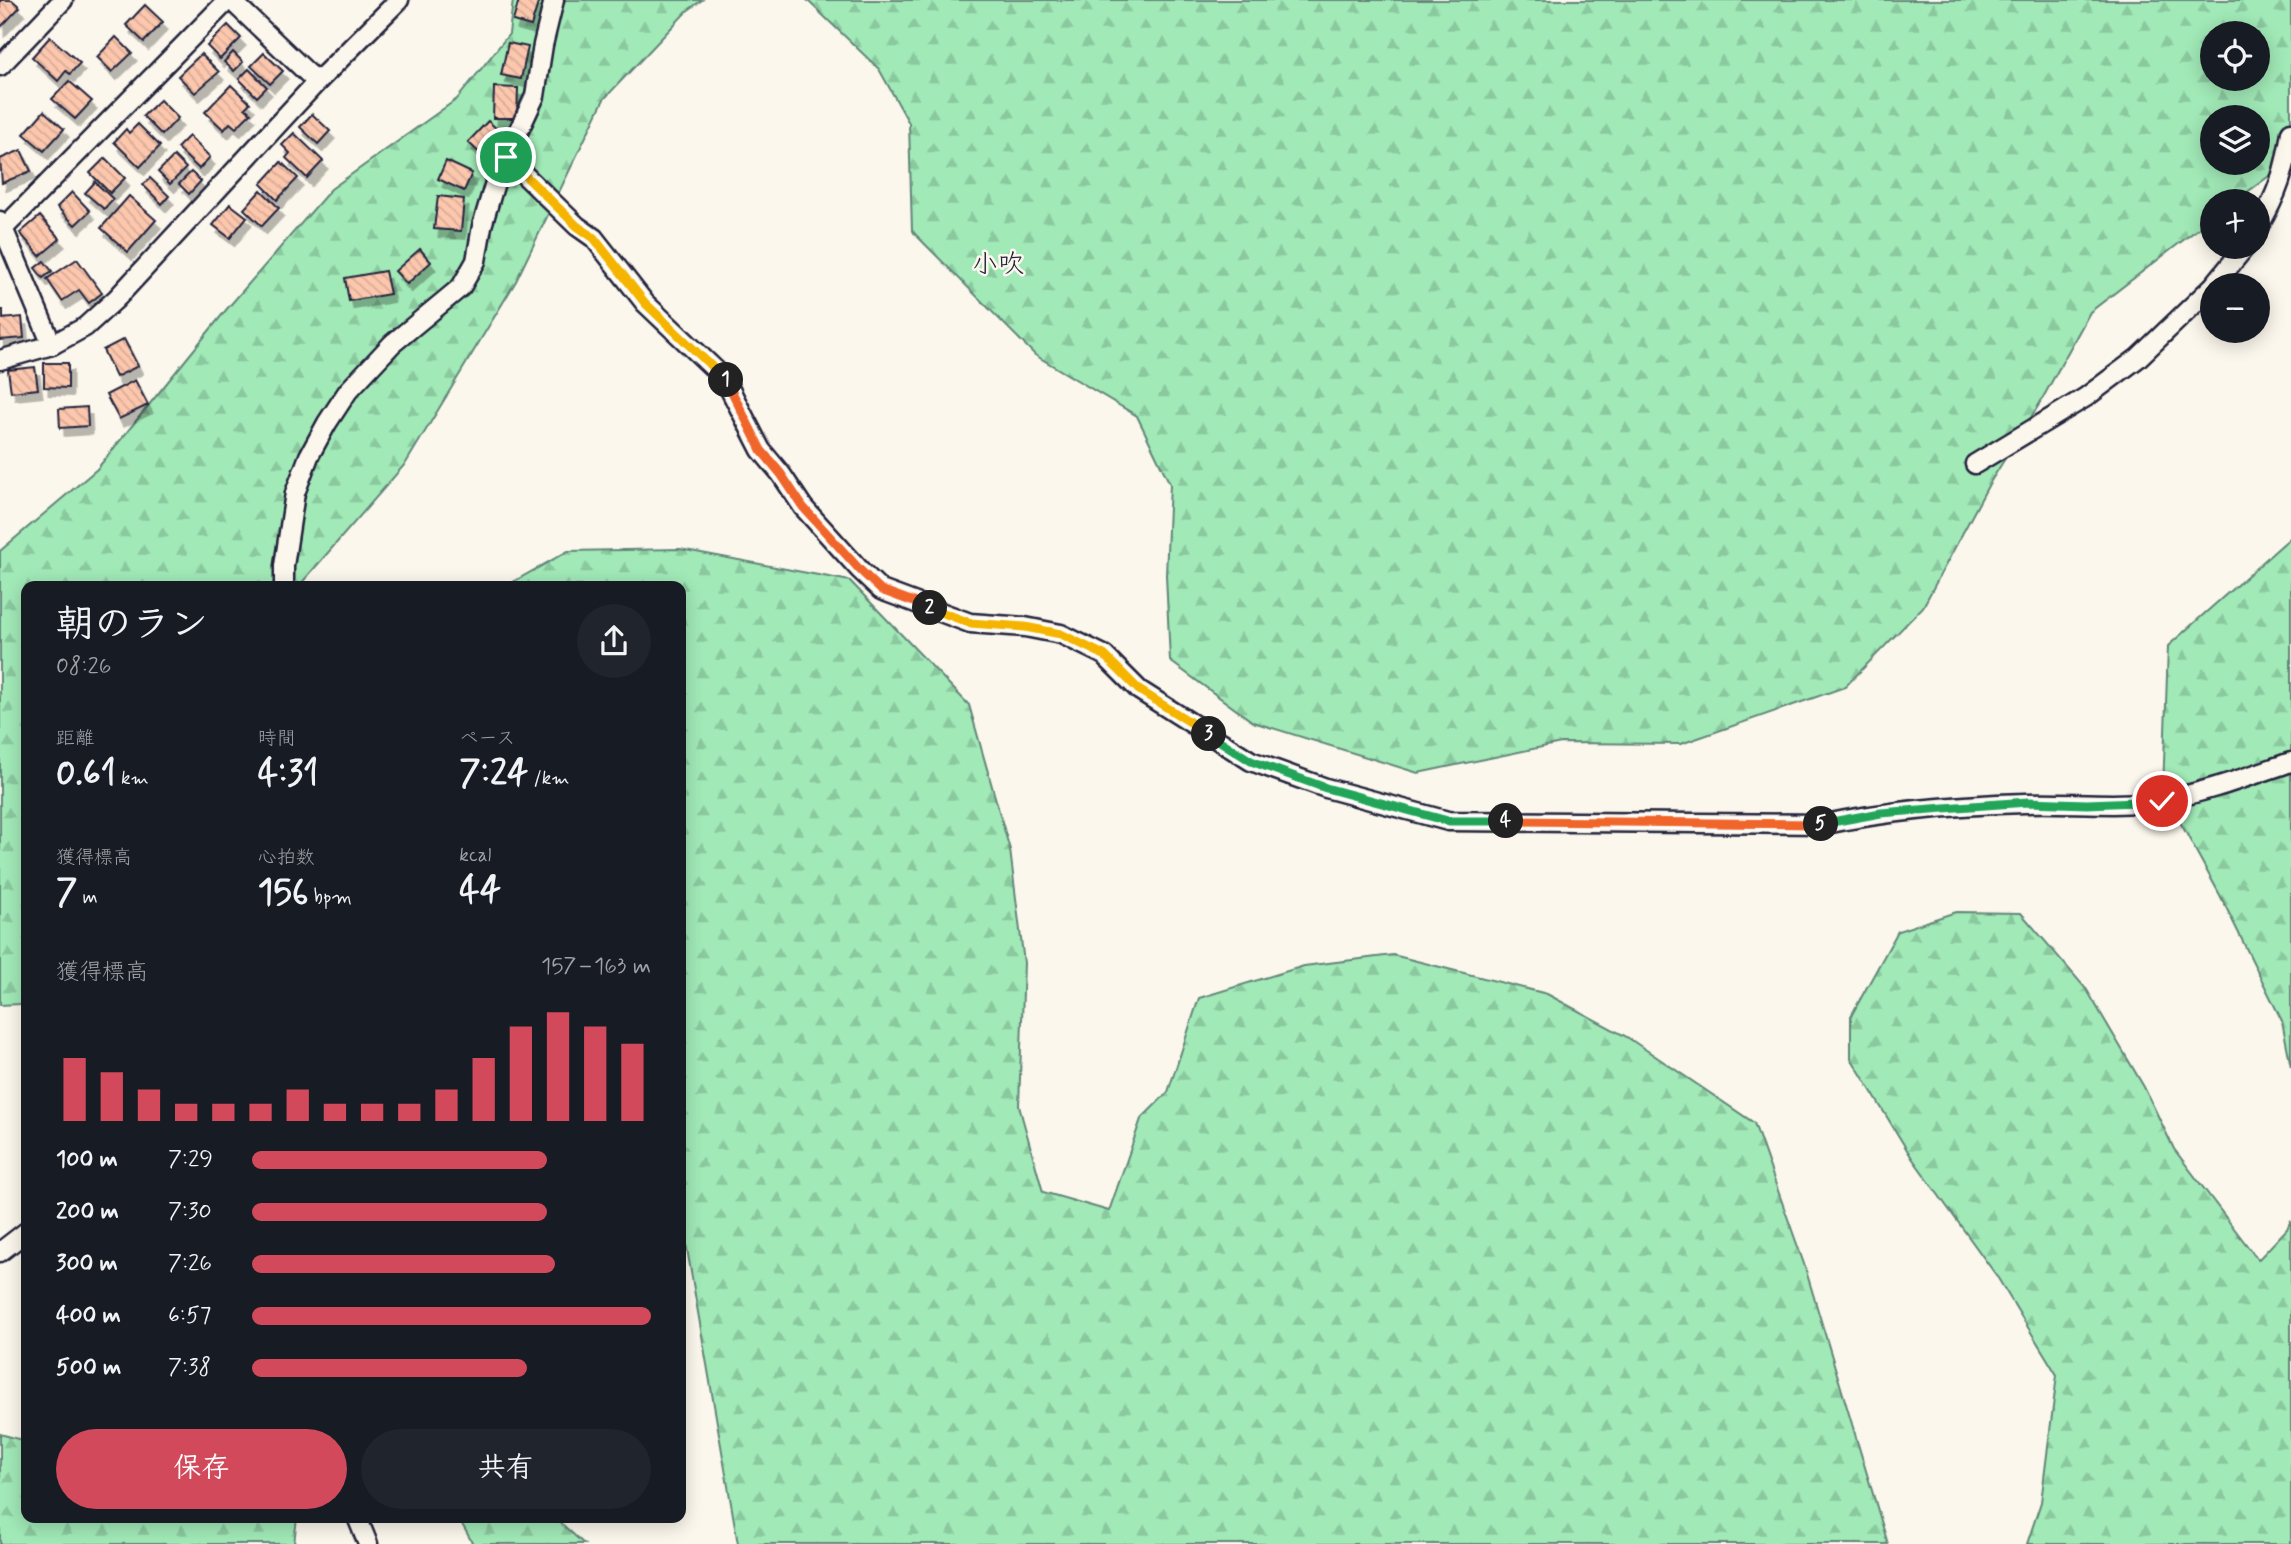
<!DOCTYPE html>
<html lang="ja">
<head>
<meta charset="utf-8">
<style>
	:root { --surface:#171b24; --page:#20242c; --text:#f1f3f6; --muted:#9ea1a6; --accent:#d1495b }
	body { margin:0; font-family:Mynerve,"Klee One",sans-serif; background:var(--page); color:var(--text); height:100vh; display:flex; flex-direction:column; font-size:26px; white-space:nowrap }
	* { box-sizing:border-box; margin:0 }
	p { font-size:23px; color:var(--muted) }
	.icon { flex:none; width:38px; height:38px; fill:none; stroke:currentColor; stroke-width:2; stroke-linecap:round; stroke-linejoin:round }
	.map { position:relative; flex:1; overflow:hidden }
	.sheet { position:absolute; left:21px; top:581px; width:665px; height:942px; display:flex; flex-direction:column; background:var(--surface); border-radius:14px; box-shadow:0 4px 18px #0003 }
	.sheet>* { flex:none }
	.tools { position:absolute; left:2200px; top:21px; display:grid; gap:14px }
	.tools a { display:grid; place-items:center; width:70px; height:70px; border-radius:50%; background:var(--surface); box-shadow:0 4px 18px #0003; font-size:35px }
	.pin { position:absolute; display:grid; place-items:center; width:60px; height:60px; color:#fff; margin:-30px; border:4px solid #fff; border-radius:50%; box-shadow:0 2px 7px #0007 }
	.km { position:absolute; width:35px; height:35px; margin:-18px; border-radius:50%; background:#222; color:#fff; font-size:19px; line-height:35px; text-align:center }
	.round { display:grid; place-items:center; flex:none; width:74px; height:74px; border-radius:37px; background:var(--page) }
	.summary { display:flex; align-items:center; justify-content:space-between; height:119px; padding:0 35px }
	h1 { font-size:38px; font-weight:700; line-height:52px }
	.stats { display:grid; grid-template-columns:repeat(3,1fr); gap:10px; height:119px; padding:7px 35px }
	.stats div { display:grid; align-content:center }
	.stats b { font-size:35px; font-weight:700 }
	.stats small { font-size:19px; font-weight:400 }
	.stats p { font-size:19px }
	.chart { height:196px; padding:14px 35px }
	.chart p { display:flex; justify-content:space-between }
	.chart svg { width:100%; height:126px; margin-top:7px; stroke:var(--accent); stroke-width:6 }
	.cta { display:flex; gap:14px; margin-top:auto; padding:14px 35px }
	.cta a { flex:1; height:80px; border-radius:42px; background:var(--accent); color:#fff; font-size:28px; font-weight:700; line-height:80px; text-align:center }
	.cta a+a { background:var(--page); color:var(--text) }
	ul { padding:0 35px; list-style:none; font-size:23px }
	li { display:grid; grid-template-columns:112px 84px 1fr; align-items:center; height:52px }
	li i { height:18px; border-radius:9px; background:var(--accent) }
	.map>svg:first-child { display:block }
</style>
</head>
<body>
<div class="map">
<svg width="2291" height="1544" viewBox="0 0 2291 1544">
	<defs>
		<pattern id="forest-firs" width="22" height="20" patternUnits="userSpaceOnUse" patternTransform="scale(1.75)"><rect width="22" height="20" fill="#a1e9b7"/><path d="M5 1l3.5 6h-7zM16 11l3.5 6h-7z" fill="#8ac89e"/></pattern>
		<pattern id="building-back-hatch" width="6" height="6" patternUnits="userSpaceOnUse" patternTransform="scale(1.75)"><rect width="6" height="6" fill="#fcc7ad"/><path d="M-1 5l2 2M0 0l6 6M5-1l2 2" fill="none" stroke="#d8ab96"/></pattern>
		<filter id="shadow"><feDropShadow dx="4.5" dy="8" stdDeviation="0" flood-color="#0004"/></filter>
	</defs>
	<rect width="100%" height="100%" fill="#fbf7ec"/>
	<filter id="ink" filterUnits="userSpaceOnUse"><feTurbulence type="fractalNoise" baseFrequency=".0143" numOctaves="2"/><feDisplacementMap in="SourceGraphic" scale="14" xChannelSelector="R" yChannelSelector="G"/><feConvolveMatrix kernelMatrix="1 2 1 2 8 2 1 2 1" color-interpolation-filters="sRGB"/></filter>
	<g filter="url(#ink)">
		<g fill="url(#forest-firs)" stroke="#628679" stroke-width="2" fill-rule="evenodd">
			<path d="M513 0H702L687 11 604 99 516 281 406 463 299 586H26V999L21 1004 0 1005V551L97 469 226 310 331 189 457 99 509 34Z"/>
			<path d="M807 0H2291V160L2235 201H2212V218L2090 312 2040 403 1989 484 1923 607 1845 687 1681 744 1561 743 1418 773 1253 722 1170 661 1166 575 1170 484 1137 416 1035 355 912 231 909 123 879 69ZM2212 33H2258V79H2212ZM2212 117H2258V163H2212Z"/>
			<path d="M2291 537V1067L2282 1021 2220 895 2163 791 2168 646Z"/>
			<path d="M680 549 850 581 969 705 1010 850 1024 963 1019 1106 1043 1192 1109 1211 1141 1119 1168 1092 1199 998 1304 966 1393 955 1547 994 1627 1037 1754 1123 1804 1264 1888 1544H738L681 1214V586H506L568 551Z"/>
			<path d="M1956 912 2021 913 2087 990 2144 1087 2174 1149 2258 1260 2287 1229 2291 1220V1544H2027L2041 1502 2057 1375 1996 1275 1912 1158 1851 1058V1016L1898 931Z"/>
			<path d="M0 1434 26 1441V1517H297L294 1544H0Z"/>
			<path d="M458 1517H554L584 1544H473Z"/>
		</g>
		<g fill="url(#building-back-hatch)" stroke="#22223b" stroke-width="2" filter="url(#shadow)">
			<path d="M0 0H12L20 7 0 28Z"/>
			<path d="M519 0H539L531 26 513 21Z"/>
			<path d="M145 5 163 22 144 42 126 25Z"/>
			<path d="M228 25 241 38 220 59 207 46Z"/>
			<path d="M50 37 80 63 70 74 66 71 58 81 32 57Z"/>
			<path d="M116 37 132 53 112 72 97 57Z"/>
			<path d="M508 43 528 47 521 79 501 75Z"/>
			<path d="M233 52 243 62 234 71 224 62Z"/>
			<path d="M264 53 283 71 270 84 251 66Z"/>
			<path d="M201 54 219 72 195 93 178 76Z"/>
			<path d="M249 69 267 87 257 97 239 79Z"/>
			<path d="M69 81 92 101 75 119 52 99Z"/>
			<path d="M231 85 250 103 245 108 251 113 236 128 230 123 224 130 205 112Z"/>
			<path d="M494 87 518 88 517 118H493Z"/>
			<path d="M160 100 178 118 162 135 143 116Z"/>
			<path d="M44 111 64 129 44 151 24 134Z"/>
			<path d="M312 114 330 131 318 144 300 127Z"/>
			<path d="M488 121 507 138 487 160 468 142Z"/>
			<path d="M138 124 160 146 140 167 114 142 126 129 129 133Z"/>
			<path d="M294 133 323 161 307 178 286 158 290 153 282 145Z"/>
			<path d="M189 136 210 157 199 169 177 148Z"/>
			<path d="M21 150 31 171 2 183 0 159Z"/>
			<path d="M174 156 186 168 170 184 158 172Z"/>
			<path d="M105 158 125 178 110 193 90 173Z"/>
			<path d="M446 161 472 173 464 191 438 179Z"/>
			<path d="M281 162 298 178 277 200 261 184Z"/>
			<path d="M191 172 201 181 189 194 179 184Z"/>
			<path d="M150 178 169 196 162 204 143 185Z"/>
			<path d="M95 182 113 199 104 209 85 193Z"/>
			<path d="M261 190 279 208 262 226 244 209Z"/>
			<path d="M72 192 90 211 75 225 57 207Z"/>
			<path d="M129 196 156 220 128 252 101 228Z"/>
			<path d="M438 196 464 199 461 231 434 229Z"/>
			<path d="M230 204 247 217 230 238 213 225Z"/>
			<path d="M40 216 60 239 40 256 20 233Z"/>
			<path d="M420 249 431 262 407 284 395 271Z"/>
			<path d="M77 259 102 293 89 303 79 290 62 301 47 279Z"/>
			<path d="M44 261 52 271 43 278 35 268Z"/>
			<path d="M385 271 390 294 349 301 345 278Z"/>
			<path d="M0 310H3V319L22 317 24 338 0 340Z"/>
			<path d="M124 339 138 366 116 377 103 350Z"/>
			<path d="M44 363H68V388L44 387Z"/>
			<path d="M35 367 38 389 11 392 8 370Z"/>
			<path d="M135 380 148 405 119 419 106 395Z"/>
			<path d="M87 407 88 426 60 428 59 409Z"/>
		</g>
		<g fill="none" stroke-linecap="round" stroke-linejoin="round">
			<g stroke="#22223b" stroke-width="23">
				<g id="street">
					<path d="M231 0 317 82"/>
					<path d="M0 66 63 0"/>
					<path d="M506 157 577 226 594 238 645 303 724 378 761 450 781 474 803 507 860 570 881 590 970 623 1025 627 1061 634 1104 655 1139 690 1251 761 1326 788 1448 821 1826 824C1891 810 1958 805 2026 803 2069 801 2121 808 2164 800 2207 792 2249 776 2291 762"/>
					<path d="M0 221 52 345"/>
					<path d="M2258 227C2278 194 2285 171 2291 132"/>
					<path d="M0 229H3L228 0"/>
					<path d="M2214 285 2245 247"/>
					<path d="M0 360 52 345 85 327 116 299 317 82 399 0"/>
					<path d="M1975 464 2086 397 2138 358 2212 287"/>
					<path d="M284 586V566L295 493 309 456 327 423 348 391 392 344 461 287 476 261 482 226 496 179 535 96 543 45 554 0"/>
					<path d="M0 1252 26 1232"/>
					<path d="M357 1517 368 1544"/>
				</g>
			</g>
			<use href="#street" stroke="#fbf7ec" stroke-width="18"/>
		</g>
	</g>
	<g fill="none" stroke-linecap="round" stroke-linejoin="round" filter="url(#ink)">
		<g stroke="#fff" stroke-width="14">
			<path id="split-1" d="M506 157 577 226 594 238 645 303 726 380"/>
		</g>
		<g stroke="#fff" stroke-width="14">
			<path id="split-2" d="M726 380 761 450 781 474 803 507 860 570 881 590 930 608"/>
		</g>
		<g stroke="#fff" stroke-width="14">
			<path id="split-3" d="M930 608 970 623 1025 627 1061 634 1104 655 1139 690 1209 734"/>
		</g>
		<g stroke="#fff" stroke-width="14">
			<path id="split-4" d="M1209 734 1251 761 1326 788 1448 821H1506"/>
		</g>
		<g stroke="#fff" stroke-width="14">
			<path id="split-5" d="M1506 821 1821 824"/>
		</g>
		<g stroke="#fff" stroke-width="14">
			<path id="split-6" d="M1821 824 1881 813 1957 807 2028 802 2087 804 2162 801"/>
		</g>
		<use href="#split-1" stroke="#f5b400" stroke-width="9"/>
		<use href="#split-2" stroke="#f0652b" stroke-width="9"/>
		<use href="#split-3" stroke="#f5b400" stroke-width="9"/>
		<use href="#split-4" stroke="#22a559" stroke-width="9"/>
		<use href="#split-5" stroke="#f0652b" stroke-width="9"/>
		<use href="#split-6" stroke="#22a559" stroke-width="9"/>
	</g>
	<g text-anchor="middle" dominant-baseline="central" stroke-width="5" stroke-linejoin="round" paint-order="stroke">
		<g font-size="26" fill="#22223b" stroke="#fbf7ec">
			<text x="998" y="265">小吹</text>
		</g>
	</g>
</svg>
<div class="tools">
<a><svg class="icon" aria-label="locate" viewBox="0 0 24 24"><circle cx="12" cy="12" r="6"/><path d="M12 2v4M12 18v4M2 12h4M18 12h4"/></svg></a>
<a><svg class="icon" aria-label="layers" viewBox="0 0 24 24"><path d="M12 4l9 5-9 5-9-5zM3 14l9 5 9-5"/></svg></a>
<a>+</a>
<a>−</a>
</div>
<div class="pin" style="left:506px;top:157px;background:#1e9e55"><svg class="icon" aria-label="arrive" viewBox="0 0 24 24"><path d="M6 21V4h12l-3 4 3 4H6"/></svg></div>
<div class="pin" style="left:2162px;top:801px;background:#d93025"><svg class="icon" aria-label="check" viewBox="0 0 24 24"><path d="M5 12l5 5 9-10"/></svg></div>
<b class="km" style="left:726px;top:380px">1</b>
<b class="km" style="left:930px;top:608px">2</b>
<b class="km" style="left:1209px;top:734px">3</b>
<b class="km" style="left:1506px;top:821px">4</b>
<b class="km" style="left:1821px;top:824px">5</b>
<section class="sheet">
<div class="summary"><div><h1>朝のラン</h1><p>08:26</p></div><a class="round"><svg class="icon" aria-label="share" viewBox="0 0 24 24"><path d="M12 15V3M7 8l5-5 5 5M5 13v7h14v-7"/></svg></a></div>
<div class="stats">
<div><p>距離</p><b>0.61<small> km</small></b></div>
<div><p>時間</p><b>4:31</b></div>
<div><p>ペース</p><b>7:24<small> /km</small></b></div>
</div>
<div class="stats">
<div><p>獲得標高</p><b>7<small> m</small></b></div>
<div><p>心拍数</p><b>156<small> bpm</small></b></div>
<div><p>kcal</p><b>44</b></div>
</div>
<div class="chart"><p><span>獲得標高</span>157–163 m</p>
<svg viewBox="0 0 160 44" preserveAspectRatio="none"><path d="M5 44V22M15 44V27M25 44V33M35 44V38M45 44V38M55 44V38M65 44V33M75 44V38M85 44V38M95 44V38M105 44V33M115 44V22M125 44V11M135 44V6M145 44V11M155 44V17"/></svg>
</div>
<ul>
<li><b>100 m</b>7:29<i style="width:74%"></i></li>
<li><b>200 m</b>7:30<i style="width:74%"></i></li>
<li><b>300 m</b>7:26<i style="width:76%"></i></li>
<li><b>400 m</b>6:57<i style="width:100%"></i></li>
<li><b>500 m</b>7:38<i style="width:69%"></i></li>
</ul>
<div class="cta"><a>保存</a><a>共有</a></div>
</section>
</div>
</body>
</html>
